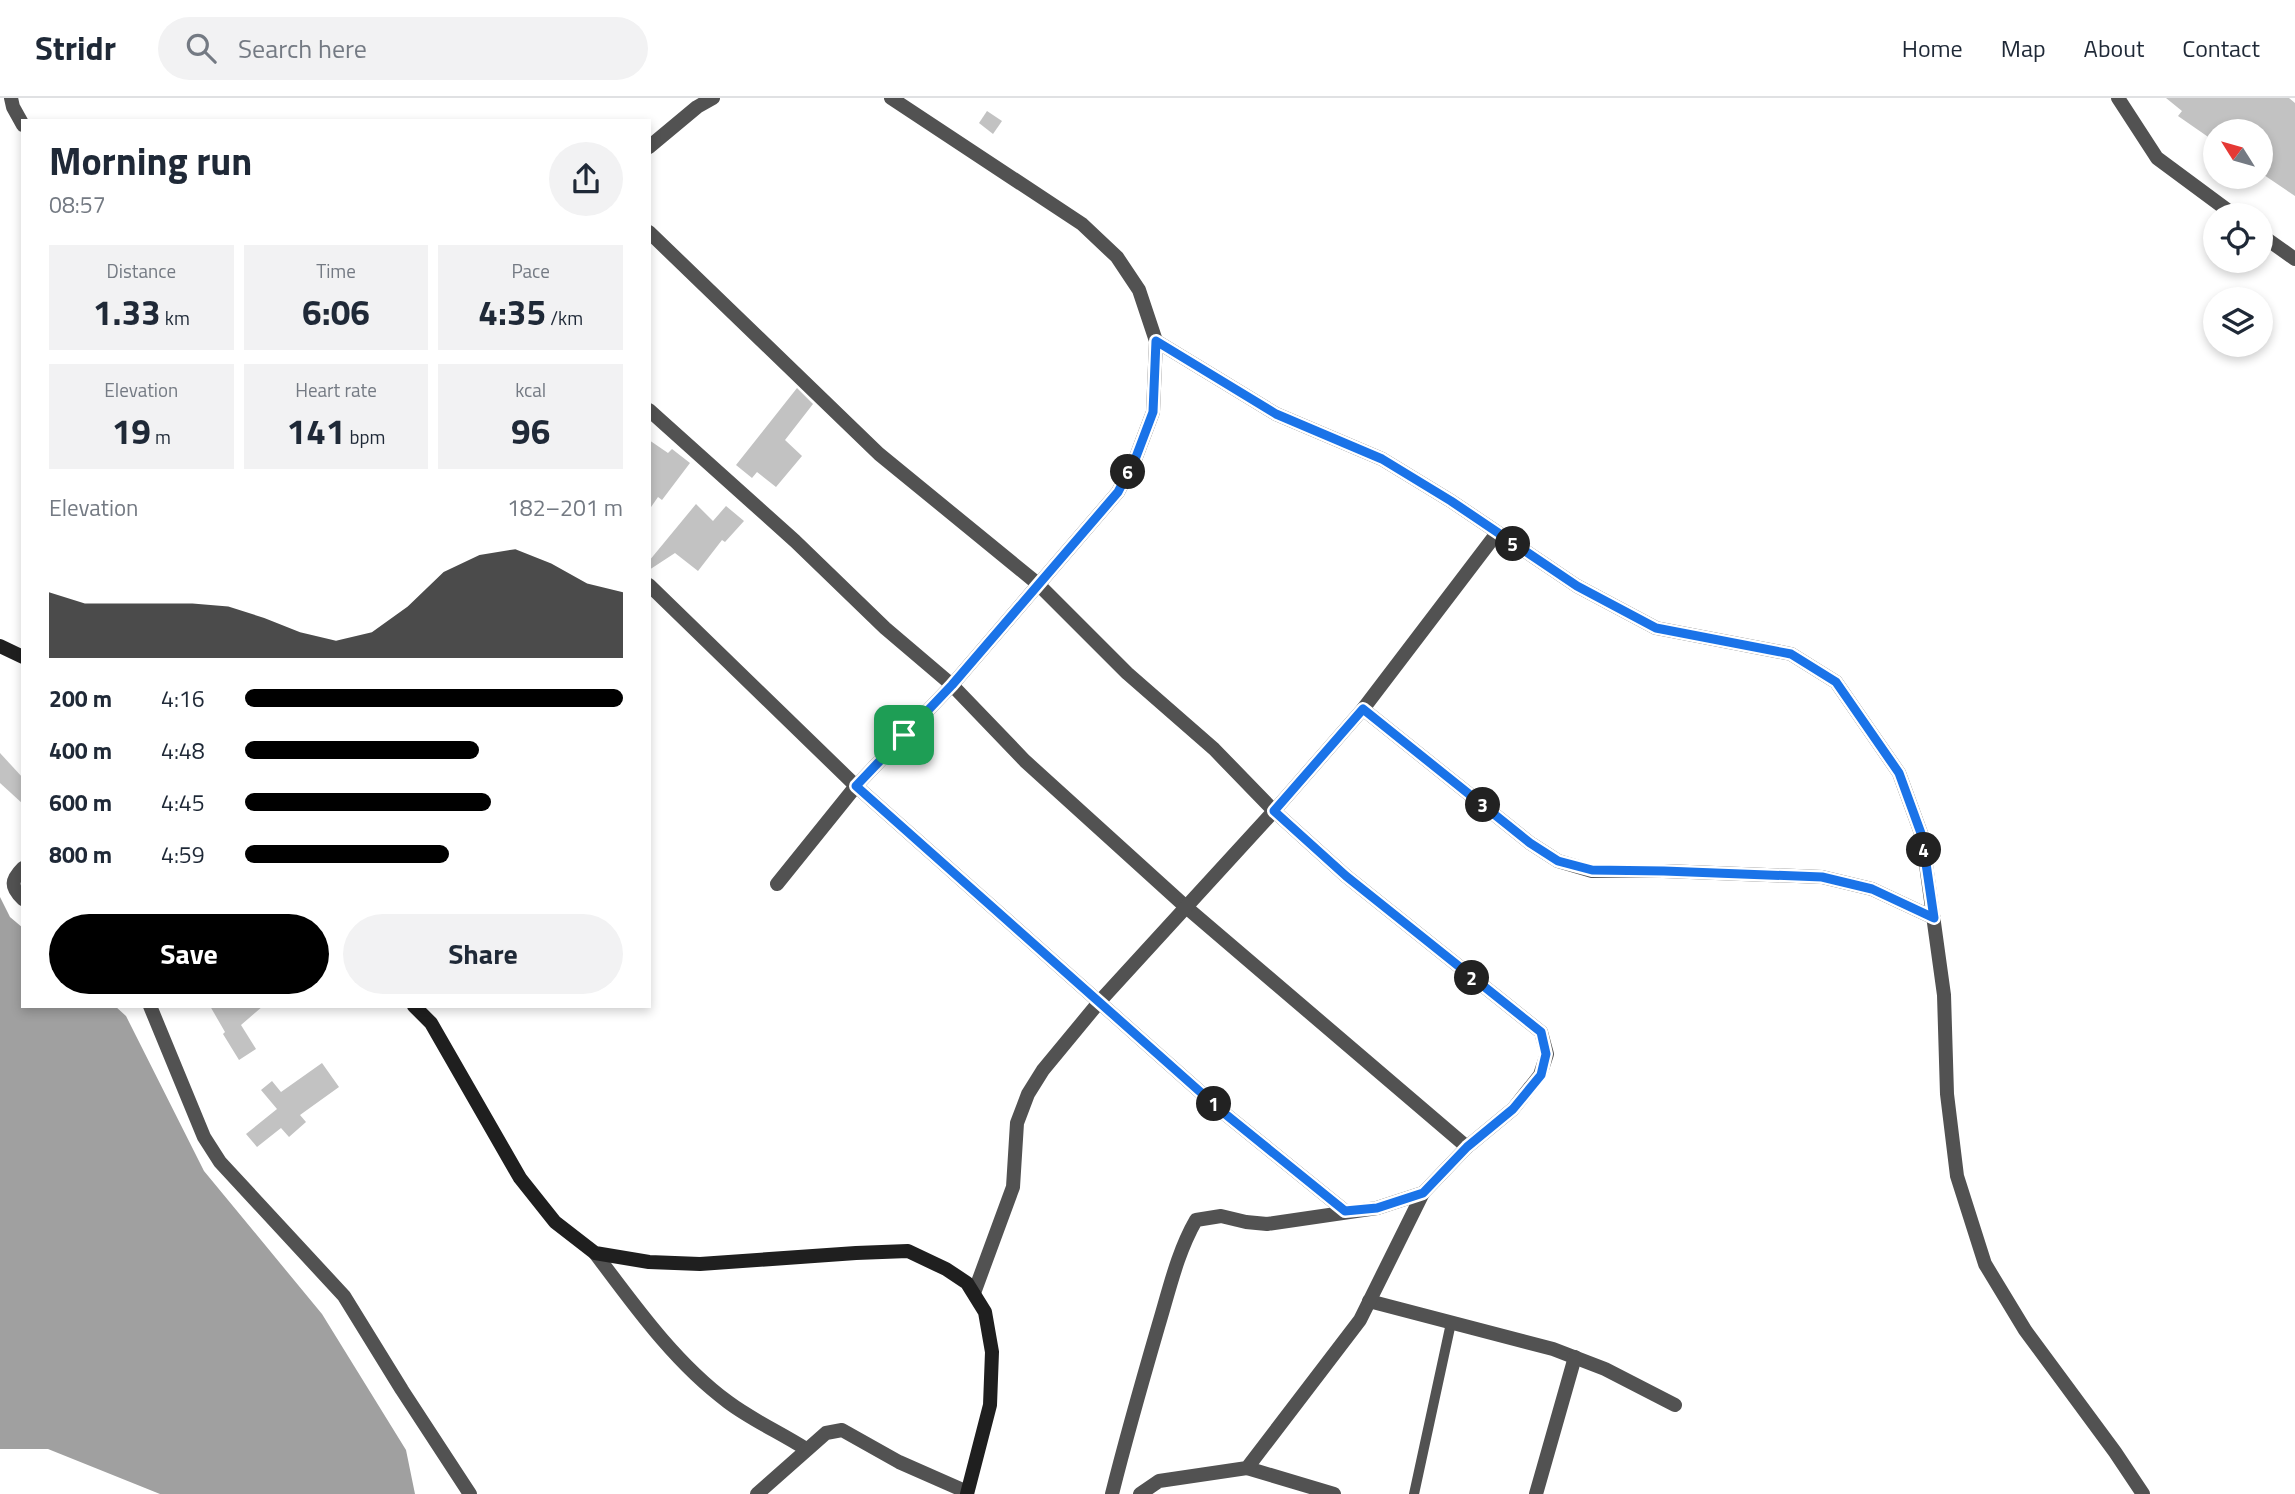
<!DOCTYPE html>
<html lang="en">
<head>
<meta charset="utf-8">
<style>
	:root { --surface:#fff; --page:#f2f2f3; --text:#1f2937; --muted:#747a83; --line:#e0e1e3; --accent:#000 }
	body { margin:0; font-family:"Titillium Web",sans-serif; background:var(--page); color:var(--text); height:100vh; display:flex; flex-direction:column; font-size:26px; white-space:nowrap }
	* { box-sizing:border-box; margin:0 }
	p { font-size:23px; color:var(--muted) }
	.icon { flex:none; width:38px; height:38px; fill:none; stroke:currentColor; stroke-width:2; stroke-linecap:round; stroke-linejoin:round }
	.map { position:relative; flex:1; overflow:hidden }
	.details { position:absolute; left:21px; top:21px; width:630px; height:889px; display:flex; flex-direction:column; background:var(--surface); border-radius:0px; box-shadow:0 4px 10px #0003 }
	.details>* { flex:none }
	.needle { width:46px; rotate:307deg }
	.controls { position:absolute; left:2203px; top:21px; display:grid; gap:14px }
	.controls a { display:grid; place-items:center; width:70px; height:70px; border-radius:50%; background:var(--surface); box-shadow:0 4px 10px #0003; font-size:35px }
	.pin { position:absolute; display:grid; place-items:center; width:60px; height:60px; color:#fff; margin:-30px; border-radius:14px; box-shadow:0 4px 10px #0006 }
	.km { position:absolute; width:35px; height:35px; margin:-18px; border-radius:50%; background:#222; color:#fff; font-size:19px; line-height:35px; text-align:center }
	.round { display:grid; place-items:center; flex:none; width:74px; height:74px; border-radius:37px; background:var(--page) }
	.summary { display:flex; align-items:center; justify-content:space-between; height:119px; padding:0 28px }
	h1 { font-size:38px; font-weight:700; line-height:52px }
	.stats { display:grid; grid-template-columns:repeat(3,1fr); gap:10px; height:119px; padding:7px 28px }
	.stats div { display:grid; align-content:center; border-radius:0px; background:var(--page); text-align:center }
	.stats b { font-size:35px; font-weight:700 }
	.stats small { font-size:19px; font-weight:400 }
	.stats p { font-size:19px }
	.chart { height:196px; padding:14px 28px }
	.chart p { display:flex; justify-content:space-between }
	.chart svg { width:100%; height:126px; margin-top:7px; fill:var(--accent); opacity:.7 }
	.cta { display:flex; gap:14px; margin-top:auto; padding:14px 28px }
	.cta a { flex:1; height:80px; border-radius:42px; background:var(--accent); color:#fff; font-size:28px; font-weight:700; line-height:80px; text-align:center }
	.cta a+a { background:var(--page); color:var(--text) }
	ul { padding:0 28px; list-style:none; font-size:23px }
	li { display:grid; grid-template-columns:112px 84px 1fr; align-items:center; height:52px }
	li i { height:18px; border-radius:9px; background:var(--accent) }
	header { display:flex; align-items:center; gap:42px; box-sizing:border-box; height:98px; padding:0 35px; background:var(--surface); border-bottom:2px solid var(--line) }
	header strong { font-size:33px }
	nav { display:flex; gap:38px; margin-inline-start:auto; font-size:24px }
	.search { width:490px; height:63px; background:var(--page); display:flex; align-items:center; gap:18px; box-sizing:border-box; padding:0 24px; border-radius:38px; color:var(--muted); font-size:26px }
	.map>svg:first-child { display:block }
</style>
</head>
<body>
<header>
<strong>Stridr</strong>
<div class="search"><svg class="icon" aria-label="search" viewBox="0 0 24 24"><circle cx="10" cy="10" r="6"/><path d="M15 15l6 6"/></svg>Search here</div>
<nav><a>Home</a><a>Map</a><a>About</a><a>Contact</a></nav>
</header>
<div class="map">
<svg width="2295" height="1396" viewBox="0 0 2295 1396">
	<rect width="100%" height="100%" fill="#fff"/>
	<path fill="#a0a0a0" d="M0 799 10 819 23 830V908H115L126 918 204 1073 322 1216 406 1352 415 1396H160L48 1351H0Z"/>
	<g fill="#c2c2c2">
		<path d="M2166 0H2289L2295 5V98L2261 75V33H2216L2214 43 2178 18 2182 13Z"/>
		<path d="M987 13 1002 23 993 36 979 25Z"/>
		<path d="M797 290 813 306 785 342 802 358 776 389 757 374 752 380 736 367Z"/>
		<path d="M649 342 668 355 672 351 690 365 662 402 658 399 649 412Z"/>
		<path d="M696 406 713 423 726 408 744 423 725 444 722 442 698 473 675 455 649 472V463Z"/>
		<path d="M0 655 23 680V706L0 685Z"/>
		<path d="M210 908H263L241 927 256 951 239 962 223 936 225 934Z"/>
		<path d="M322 965 339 989 300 1017 306 1024 289 1039 281 1030 257 1049 246 1036 277 1011 261 992 272 983 281 994Z"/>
	</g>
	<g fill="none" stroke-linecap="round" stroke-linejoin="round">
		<path stroke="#525252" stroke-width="10" d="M1414 1396 1451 1225"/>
		<g stroke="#525252" stroke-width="14">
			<path d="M11 0 13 9 23 27"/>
			<path d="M2118 0 2157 60 2234 117"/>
			<path d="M649 49 697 9 713 0"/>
			<path d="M649 134 879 356 1038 486 1127 575 1214 651 1274 713 1346 778 1541 934 1547 956 1540 977 1513 1011 1467 1049 1423 1095 1377 1110 1267 1126 1246 1124 1221 1118 1196 1122C1177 1155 1169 1193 1158 1229 1142 1284 1126 1340 1112 1396"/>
			<path d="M2261 137 2295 161"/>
			<path d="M1156 243 1276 316 1382 361 1451 403 1577 488 1656 530 1791 556 1836 584 1899 675 1922 738 1944 897 1947 996 1957 1078 1985 1166 2025 1232 2115 1354 2143 1396"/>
			<path d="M649 312 795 443 885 530 952 587 1025 663 1186 809 1467 1049"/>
			<path d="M649 487 856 688 1224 1015 1345 1113"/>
			<path d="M1363 611 1530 745 1558 763 1592 773H1664L1822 779 1872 791 1934 820"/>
			<path d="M23 770C11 782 10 789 23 801"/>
			<path d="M777 786 856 688 952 587 1118 394 1136 359 1153 314 1156 243 1139 192 1117 159 1082 126 891 0"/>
			<path d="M150 908 204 1039 220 1064 344 1198 402 1292 470 1396"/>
			<path d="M595 1155C634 1207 675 1265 728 1304 752 1322 781 1335 806 1351"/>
			<path d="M974 1195 1013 1089 1017 1025 1028 996 1043 972 1100 903 1274 713 1363 611 1497 435"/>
			<path d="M1369 1203 1553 1251 1605 1271 1675 1307"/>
			<path d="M1247 1370 1334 1396"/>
			<path d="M757 1396 826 1335 842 1332 899 1364 967 1394"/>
			<path d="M1140 1396 1159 1383 1247 1370 1360 1222 1423 1095"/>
			<path d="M1536 1396 1575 1259"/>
		</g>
		<g stroke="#1f1f1f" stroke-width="14">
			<path d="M0 548 23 559"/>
			<path d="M414 908 431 925 520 1080 555 1124 595 1155 649 1164 700 1166 856 1155 908 1153 946 1171 967 1185 985 1214 992 1254 990 1307 967 1396"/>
		</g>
	</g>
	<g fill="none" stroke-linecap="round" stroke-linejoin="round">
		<g stroke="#fff" stroke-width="14">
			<path id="route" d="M1156 243 1276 316 1382 361 1451 403 1577 488 1656 530 1791 556 1836 584 1899 675 1922 738 1934 820 1872 791 1822 779 1664 773 1592 772 1558 763 1530 745 1363 611 1274 713 1346 778 1541 934 1546 956 1541 977 1513 1011 1467 1049 1423 1095 1377 1110 1345 1113 1224 1015 856 688 952 587 1118 394 1136 359 1153 314Z"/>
		</g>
		<use href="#route" stroke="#1a73e8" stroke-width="9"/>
	</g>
</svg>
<div class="controls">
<a><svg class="needle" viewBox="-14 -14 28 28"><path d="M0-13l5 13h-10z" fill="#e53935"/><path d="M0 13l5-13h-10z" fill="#747a83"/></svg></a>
<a><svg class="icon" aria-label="locate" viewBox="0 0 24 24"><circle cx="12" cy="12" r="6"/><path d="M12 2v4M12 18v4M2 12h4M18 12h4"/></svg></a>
<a><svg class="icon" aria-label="layers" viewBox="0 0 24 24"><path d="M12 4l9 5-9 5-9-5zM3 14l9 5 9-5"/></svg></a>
</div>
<div class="pin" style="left:904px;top:637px;background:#1e9e55"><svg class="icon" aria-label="arrive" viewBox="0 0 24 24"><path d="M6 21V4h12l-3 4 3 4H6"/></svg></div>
<b class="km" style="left:1214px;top:1006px">1</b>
<b class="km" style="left:1472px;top:880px">2</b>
<b class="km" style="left:1483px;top:707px">3</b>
<b class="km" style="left:1924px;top:752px">4</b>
<b class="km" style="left:1513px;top:446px">5</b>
<b class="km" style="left:1128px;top:374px">6</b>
<section class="details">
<div class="summary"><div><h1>Morning run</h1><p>08:57</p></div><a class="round"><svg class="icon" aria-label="share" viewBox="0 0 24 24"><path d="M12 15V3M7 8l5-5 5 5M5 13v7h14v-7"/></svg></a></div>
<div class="stats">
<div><p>Distance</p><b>1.33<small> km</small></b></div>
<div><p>Time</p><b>6:06</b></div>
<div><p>Pace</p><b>4:35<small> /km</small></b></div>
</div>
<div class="stats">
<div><p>Elevation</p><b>19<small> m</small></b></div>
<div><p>Heart rate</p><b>141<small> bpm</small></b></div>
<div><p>kcal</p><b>96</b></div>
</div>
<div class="chart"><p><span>Elevation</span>182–201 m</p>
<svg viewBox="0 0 160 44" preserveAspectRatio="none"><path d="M0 44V21L10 25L20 25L30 25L40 25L50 26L60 30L70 35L80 38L90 35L100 26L110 14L120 8L130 6L140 11L150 18L160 21V44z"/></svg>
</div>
<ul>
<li><b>200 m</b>4:16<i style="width:100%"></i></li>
<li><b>400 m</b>4:48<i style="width:62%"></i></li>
<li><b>600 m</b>4:45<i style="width:65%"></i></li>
<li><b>800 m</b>4:59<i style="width:54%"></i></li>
</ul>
<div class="cta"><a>Save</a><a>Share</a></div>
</section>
</div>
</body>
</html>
